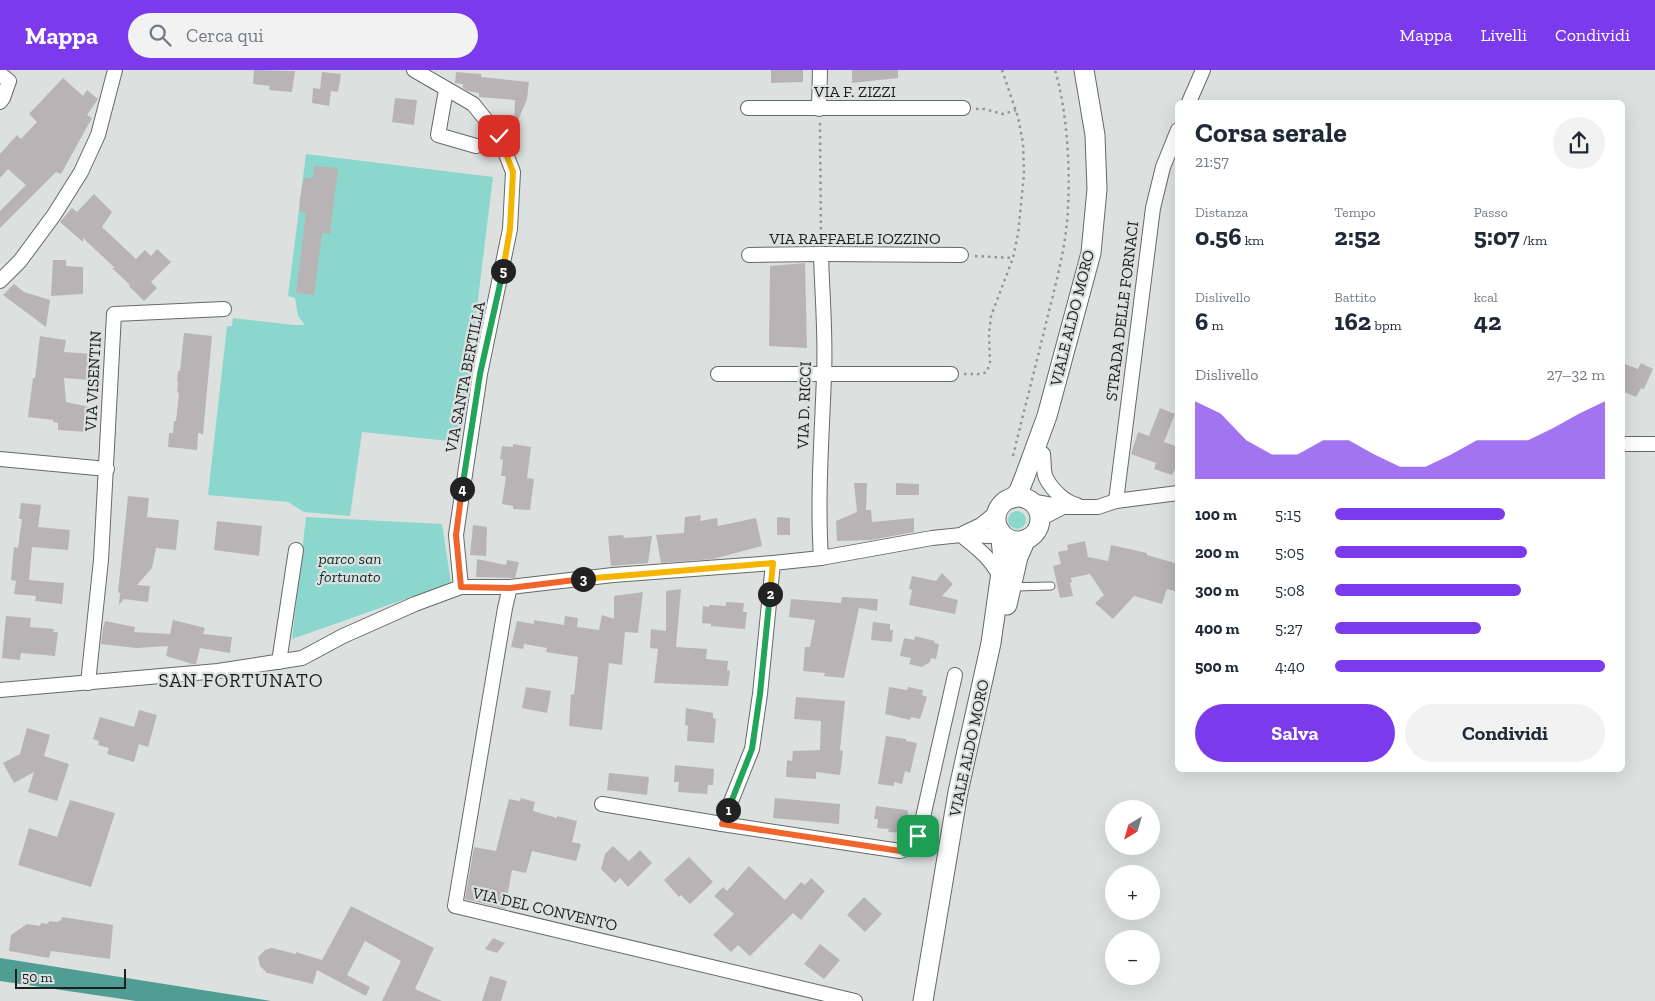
<!DOCTYPE html>
<html lang="it">
<head>
<meta charset="utf-8">
<style>
	:root { --surface:#fff; --page:#f2f2f3; --text:#1f2937; --muted:#747a83; --accent:#7c3aed }
	body { margin:0; font-family:"Zilla Slab",serif; background:var(--page); color:var(--text); height:100vh; display:flex; flex-direction:column; font-size:19px; white-space:nowrap }
	* { box-sizing:border-box; margin:0 }
	p { font-size:16px; color:var(--muted) }
	.icon { flex:none; width:28px; height:28px; fill:none; stroke:currentColor; stroke-width:2; stroke-linecap:round; stroke-linejoin:round }
	.map { position:relative; flex:1; overflow:hidden }
	.drawer { position:absolute; left:1175px; top:30px; width:450px; height:672px; display:flex; flex-direction:column; background:var(--surface); border-radius:8px; box-shadow:0 5px 20px #0002 }
	.drawer>* { flex:none }
	.needle { width:32px; rotate:217deg }
	.buttons { position:absolute; left:1105px; top:730px; display:grid; gap:10px }
	.buttons a { display:grid; place-items:center; width:55px; height:55px; border-radius:50%; background:var(--surface); box-shadow:0 5px 20px #0002; font-size:25px }
	.scale { position:absolute; left:15px; bottom:12px; width:111px; box-sizing:border-box; padding-left:5px; border:2px solid #1d1f1f; border-top:0; font-size:14px; line-height:18px; white-space:nowrap; color:#1d1f1f; -webkit-text-stroke:4px #dce1e0; paint-order:stroke }
	.pin { position:absolute; display:grid; place-items:center; width:42px; height:42px; color:#fff; margin:-21px; border-radius:10px; box-shadow:0 2px 8px #0006 }
	.km { position:absolute; width:25px; height:25px; margin:-12px; border-radius:50%; background:#222; color:#fff; font-size:14px; line-height:25px; text-align:center }
	.round { display:grid; place-items:center; flex:none; width:52px; height:52px; border-radius:26px; background:var(--page) }
	.head { display:flex; align-items:center; justify-content:space-between; height:85px; padding:0 20px }
	h1 { font-size:28px; font-weight:800; line-height:38px }
	.figures { display:grid; grid-template-columns:repeat(3,1fr); gap:8px; height:85px; padding:5px 20px }
	.figures div { display:grid; align-content:center }
	.figures b { font-size:25px; font-weight:800 }
	.figures small { font-size:14px; font-weight:400 }
	.figures p { font-size:14px }
	.chart { height:140px; padding:10px 20px }
	.chart p { display:flex; justify-content:space-between }
	.chart svg { width:100%; height:90px; margin-top:5px; fill:var(--accent); opacity:.7 }
	.action { display:flex; gap:10px; margin-top:auto; padding:10px 20px }
	.action a { flex:1; height:58px; border-radius:30px; background:var(--accent); color:#fff; font-size:20px; font-weight:800; line-height:58px; text-align:center }
	.action a+a { background:var(--page); color:var(--text) }
	ul { padding:0 20px; list-style:none; font-size:16px }
	li { display:grid; grid-template-columns:80px 60px 1fr; align-items:center; height:38px }
	li i { height:12px; border-radius:6px; background:var(--accent) }
	header { display:flex; align-items:center; gap:30px; box-sizing:border-box; height:70px; padding:0 25px; background:var(--accent); color:#fff }
	header strong { font-size:24px }
	nav { display:flex; gap:28px; margin-inline-start:auto; font-size:18px }
	.search { width:350px; height:45px; background:var(--page); display:flex; align-items:center; gap:12px; box-sizing:border-box; padding:0 18px; border-radius:28px; color:var(--muted); font-size:19px }
	.map>svg:first-child { display:block }
</style>
</head>
<body>
<header>
<strong>Mappa</strong>
<div class="search"><svg class="icon" aria-label="search" viewBox="0 0 24 24"><circle cx="10" cy="10" r="6"/><path d="M15 15l6 6"/></svg>Cerca qui</div>
<nav><a>Mappa</a><a>Livelli</a><a>Condividi</a></nav>
</header>
<div class="map">
<svg width="1655" height="931" viewBox="0 0 1655 931">
	<rect width="100%" height="100%" fill="#dce1e0"/>
	<g fill="#8bd7cd">
		<path d="M306 84 493 107 464 343 459 372 362 362 350 446 304 442 288 432 208 425 227 256H232L233 248 294 255H305L298 246 295 228 288 226Z"/>
		<circle cx="1017" cy="450" r="9"/>
		<path d="M306 447 442 454 451 513 292 569Z"/>
	</g>
	<path fill="#509d94" d="M0 888 271 931H136L0 911Z"/>
	<g fill="#b8b4b6">
		<path d="M254 0 295 1 292 22 269 20 270 16 253 14Z"/>
		<path d="M771 0H803V12L771 13Z"/>
		<path d="M852 0H898V8L852 13Z"/>
		<path d="M322 2 341 4 338 22 325 20 331 21 329 36 312 33 313 18 320 19Z"/>
		<path d="M456 2 481 4V7L529 12 527 29 515 58H514L515 30 479 27V23L468 21 463 18V14L455 13Z"/>
		<path d="M63 8 83 26 87 20 98 29 87 45 92 48 61 104 56 102 0 158V141L26 115 8 99 0 108V84L17 65 21 69 37 52 29 44Z"/>
		<path d="M395 28 417 30 414 55 392 52Z"/>
		<path d="M314 96 338 98 330 164 322 163 314 225 296 223 306 143 299 141 300 128 304 108H313Z"/>
		<path d="M94 124 112 142 102 157 136 189 145 180 151 186 157 179 171 192 151 212 157 218 144 231 129 216 130 215 112 198H115L83 168V172L60 152 72 138 77 142Z"/>
		<path d="M53 190H66V196L83 197V224L51 226Z"/>
		<path d="M805 193 807 278 769 276 770 196Z"/>
		<path d="M14 214 24 222 50 230 46 257 3 225Z"/>
		<path d="M184 263 212 266 203 364 198 363 197 380 168 377 169 363H173L174 351H176L179 323 177 322 178 312 177 311 178 301H180Z"/>
		<path d="M40 266 66 270 64 282 93 284 90 310 64 308 66 332 89 337 87 362 58 360V353L53 352V350L28 347 33 308H35Z"/>
		<path d="M1622 293 1638 299 1641 293 1653 299 1644 319 1641 318 1636 327 1622 321Z"/>
		<path d="M1160 338 1175 344 1164 372 1178 377V393L1172 405 1154 399 1156 393 1131 384 1138 362 1149 366Z"/>
		<path d="M513 374 531 377 527 408 534 409 530 440 513 439V436L502 434 506 406H501L503 390 500 389 502 376 513 377Z"/>
		<path d="M854 413H867L866 440H871L872 452 914 448V462L871 470 837 471 836 451 857 442Z"/>
		<path d="M896 413 919 414V425H896Z"/>
		<path d="M128 426 149 428 147 447 179 450 176 480 156 478 152 498 137 515 150 516 148 532 124 529 119 535 120 523 118 522Z"/>
		<path d="M21 433 41 435 38 457 70 460 68 480 32 477 29 510 64 513 62 534 35 531 36 526 14 524 16 511 11 510 14 477 18 478 22 449H19Z"/>
		<path d="M701 445 700 451 717 448 718 456 756 448 762 476 713 489 661 493 656 465 684 463 685 447Z"/>
		<path d="M777 447 790 448V465H777Z"/>
		<path d="M217 451 262 456 259 486 214 480Z"/>
		<path d="M473 455 487 457 486 486 470 485Z"/>
		<path d="M623 465 624 468 652 466 648 493 611 496 608 466Z"/>
		<path d="M1085 471 1088 487 1108 491 1111 475 1147 483V485L1178 494V522L1167 519 1162 534 1134 526 1113 549 1095 533 1104 525 1090 504 1071 508 1072 512 1070 513 1073 526 1060 528 1053 496 1061 494 1058 482 1068 480 1067 475Z"/>
		<path d="M477 489 506 495 507 490 519 492 515 508 476 507Z"/>
		<path d="M942 503 953 514 942 526 958 530 955 544 909 535 912 520 909 519 912 506 936 511Z"/>
		<path d="M681 519 676 577 707 579 706 589 728 591 727 600 730 601 728 616 654 613 658 579 650 578 651 559 666 561V521Z"/>
		<path d="M643 522 638 563 625 562 622 595 609 593 602 660 569 656 571 624 574 625 578 587 546 582 547 578 524 574 523 579 511 577 517 551 534 554V550L564 555 565 546 578 548 577 557 599 560 602 545 614 549V526Z"/>
		<path d="M842 527 878 529 877 541 859 538 844 608 824 606 825 603 803 601 805 577H810L815 550 789 547 791 529 841 533Z"/>
		<path d="M726 532 744 533 743 542H747L745 559 711 556V554L702 553 703 536 709 537V535L726 536Z"/>
		<path d="M6 546 31 548 30 557 54 559 53 562H58L55 586 21 583 20 590 2 588Z"/>
		<path d="M173 550 205 558 203 564 232 567 230 583 200 578 196 594H192L166 586 168 576 136 578 101 574 103 558 105 551 135 557 134 562 170 564Z"/>
		<path d="M873 552 890 554V560H893L892 572 871 570Z"/>
		<path d="M915 566 935 571 934 573 939 574 936 589 931 588 930 592 922 597 909 594 911 588 900 586 904 568 914 570Z"/>
		<path d="M526 617 551 621 547 643 522 638Z"/>
		<path d="M889 617 907 620 908 617 923 620 922 625 927 627 920 649 911 647 910 650 885 644Z"/>
		<path d="M796 627 845 631 840 680 843 681 840 705 816 702V709L786 707 787 690 792 691 793 681 820 680 821 651 794 649Z"/>
		<path d="M686 638 713 643V648L716 649 714 673 687 671 688 656 685 655Z"/>
		<path d="M139 640 157 645 148 677 139 674 134 692 107 684 109 678 98 675 99 671 93 669 100 647 134 657Z"/>
		<path d="M27 658 50 665 44 686 69 694 57 731 28 722 34 702 14 713 3 693 20 684Z"/>
		<path d="M886 666 906 669V671L917 673 910 703 905 701 902 714 894 712V716L878 714Z"/>
		<path d="M675 695 714 699 713 715H708L707 724 678 722 679 712H674Z"/>
		<path d="M609 703 649 707 647 725 607 720Z"/>
		<path d="M521 728 535 732 533 741 557 748V746L577 751 572 772 581 774 576 791 532 781 526 803 512 800 505 839 465 829 474 777 496 781 509 729 520 731Z"/>
		<path d="M775 728 840 734 839 754 773 748Z"/>
		<path d="M70 730 115 743 91 817 18 795 29 758 57 767Z"/>
		<path d="M876 736 906 740 908 742 906 763 888 762 889 759 877 758 878 749H874Z"/>
		<path d="M613 776 629 791 640 780 652 793 628 817 620 808 615 813 601 799 605 784Z"/>
		<path d="M689 787 713 812 690 834 681 825 679 827 664 810Z"/>
		<path d="M749 796 785 830 801 812 805 815 811 808 825 821 801 850 793 843 750 886 738 875 731 882 713 865 734 844 714 826 723 817 727 821Z"/>
		<path d="M864 827 882 844 865 862 847 845Z"/>
		<path d="M351 836 434 878 415 919 442 931H382L401 891 365 871 347 905 370 917 366 926 317 900 313 914 267 903 260 896 258 888 260 885 265 880 272 878 296 884V882L322 890Z"/>
		<path d="M62 847 113 855 110 889 51 881 49 888 9 881 11 865 27 854 40 856 41 853 48 854 49 851 58 852 59 850 61 851Z"/>
		<path d="M493 868 505 873 497 883 485 879Z"/>
		<path d="M820 874 840 890 824 909 804 894Z"/>
		<path d="M490 906 507 911 501 931H482Z"/>
	</g>
	<g fill="none" stroke-linecap="round" stroke-linejoin="round">
		<g stroke="#656968" stroke-width="9">
			<path id="lane" d="M1011 517 1051 516"/>
		</g>
		<g stroke="#656968" stroke-width="16">
			<g id="street">
				<path d="M414 0 473 34 499 66 513 102 510 159 480 304 456 465 461 517"/>
				<path d="M0 4 9 11 3 28 0 32"/>
				<path d="M446 20 438 65 476 76"/>
				<path d="M1189 32 1203 0"/>
				<path d="M748 38H963"/>
				<path d="M819 39 820 0"/>
				<path d="M821 184C822 224 826 265 824 305 822 366 817 427 821 488"/>
				<path d="M749 185 821 184 961 185"/>
				<path d="M0 211 20 191 54 145 81 102 98 65 115 0"/>
				<path d="M718 304H951"/>
				<path d="M1622 374H1655"/>
				<path d="M1043 384C1044 391 1043 402 1046 408 1052 420 1065 432 1077 435"/>
				<path d="M0 389 107 399"/>
				<path d="M1030 431 1064 437H1098L1116 431 1178 423"/>
				<path d="M1116 431 1153 138 1163 97 1178 60"/>
				<path d="M1040 449 1063 437"/>
				<path d="M964 463 981 455 997 442"/>
				<path d="M961 465C977 478 991 488 1000 507"/>
				<path d="M510 517 505 538 455 836 855 931"/>
				<path d="M279 592 296 480"/>
				<path d="M88 613 101 490 114 244 224 239"/>
				<path d="M0 620 218 601 302 588 343 566 415 534 461 517H510L613 505 773 493 821 488 932 468 961 465 990 466 1000 461"/>
				<path d="M602 734 722 754 900 781 912 777 919 765 955 605"/>
				<path d="M722 754 752 679 760 624 773 493"/>
			</g>
		</g>
		<g stroke="#656968" stroke-width="21">
			<g id="secondary">
				<circle cx="1018" cy="449" r="22"/>
				<path d="M1013 428 1019 421 1025 406 1047 346 1091 183 1097 119 1095 65 1084 0"/>
				<path d="M1007 535 1018 487 1026 469"/>
				<path d="M923 931 958 722 991 573 1003 488 1000 461"/>
			</g>
		</g>
		<g stroke="#929695" stroke-width="2.5" stroke-dasharray="2.5 4" stroke-linecap="butt">
			<path d="M976 39H984L1003 44 1016 40"/>
			<path d="M820 53 821 170"/>
			<path d="M975 186 1013 188"/>
			<path d="M964 304H981L987 302 990 292 989 265 991 246 1013 188 1018 164 1024 104 1023 73 1018 47 1002 0"/>
			<path d="M1013 386C1024 340 1036 295 1047 249 1055 217 1064 184 1067 152 1071 106 1068 44 1055 0"/>
		</g>
		<use href="#lane" stroke="#fff" stroke-width="7"/>
		<use href="#street" stroke="#fff" stroke-width="14"/>
		<use href="#secondary" stroke="#fff" stroke-width="19"/>
	</g>
	<g fill="none" stroke-linecap="round" stroke-linejoin="round">
		<g stroke="#fff" stroke-width="10">
			<path id="split-1" d="M728 740 722 754 900 781 912 777 918 766"/>
		</g>
		<g stroke="#fff" stroke-width="10">
			<path id="split-2" d="M728 740 752 679 760 624 770 524"/>
		</g>
		<g stroke="#fff" stroke-width="10">
			<path id="split-3" d="M583 509 773 493 770 524"/>
		</g>
		<g stroke="#fff" stroke-width="10">
			<path id="split-4" d="M462 419 456 465 461 517 510 518 583 509"/>
		</g>
		<g stroke="#fff" stroke-width="10">
			<path id="split-5" d="M462 419 480 304 503 201"/>
		</g>
		<g stroke="#fff" stroke-width="10">
			<path id="split-6" d="M499 66 513 102 510 159 503 201"/>
		</g>
		<use href="#split-1" stroke="#f0652b" stroke-width="6"/>
		<use href="#split-2" stroke="#22a559" stroke-width="6"/>
		<use href="#split-3" stroke="#f5b400" stroke-width="6"/>
		<use href="#split-4" stroke="#f0652b" stroke-width="6"/>
		<use href="#split-5" stroke="#22a559" stroke-width="6"/>
		<use href="#split-6" stroke="#f5b400" stroke-width="6"/>
	</g>
	<g text-anchor="middle" dominant-baseline="central" stroke-width="4.5" stroke-linejoin="round" paint-order="stroke">
		<g font-size="16" fill="#1d1f1f" stroke="#dce1e0">
			<text x="855" y="21">VIA F. ZIZZI</text>
			<text x="855" y="168">VIA RAFFAELE IOZZINO</text>
			<text transform="translate(1122 241) rotate(-83)">STRADA DELLE FORNACI</text>
			<text transform="translate(1072 248) rotate(-76)">VIALE ALDO MORO</text>
			<text transform="translate(465 307) rotate(-79)">VIA SANTA BERTILLA</text>
			<text transform="translate(93 311) rotate(-87)">VIA VISENTIN</text>
			<text transform="translate(804 335) rotate(-88)">VIA D. RICCI</text>
			<text transform="translate(969 678) rotate(-78)">VIALE ALDO MORO</text>
			<text transform="translate(545 839) rotate(13)">VIA DEL CONVENTO</text>
		</g>
		<g font-size="16" font-style="italic" fill="#09302c" stroke="#dce1e0">
			<text x="350" y="488">parco san<tspan x="350" dy="18">fortunato</tspan></text>
		</g>
		<g font-size="19" letter-spacing="1" fill="#1d1f1f" stroke="#dce1e0">
			<text x="241" y="610">SAN FORTUNATO</text>
		</g>
	</g>
</svg>
<div class="buttons">
<a><svg class="needle" viewBox="-14 -14 28 28"><path d="M0-13l5 13h-10z" fill="#e53935"/><path d="M0 13l5-13h-10z" fill="#747a83"/></svg></a>
<a>+</a>
<a>−</a>
</div>
<div class="scale">50 m</div>
<div class="pin" style="left:918px;top:766px;background:#1e9e55"><svg class="icon" aria-label="arrive" viewBox="0 0 24 24"><path d="M6 21V4h12l-3 4 3 4H6"/></svg></div>
<div class="pin" style="left:499px;top:66px;background:#d93025"><svg class="icon" aria-label="check" viewBox="0 0 24 24"><path d="M5 12l5 5 9-10"/></svg></div>
<b class="km" style="left:728px;top:740px">1</b>
<b class="km" style="left:770px;top:524px">2</b>
<b class="km" style="left:583px;top:509px">3</b>
<b class="km" style="left:462px;top:419px">4</b>
<b class="km" style="left:503px;top:201px">5</b>
<section class="drawer">
<div class="head"><div><h1>Corsa serale</h1><p>21:57</p></div><a class="round"><svg class="icon" aria-label="share" viewBox="0 0 24 24"><path d="M12 15V3M7 8l5-5 5 5M5 13v7h14v-7"/></svg></a></div>
<div class="figures">
<div><p>Distanza</p><b>0.56<small> km</small></b></div>
<div><p>Tempo</p><b>2:52</b></div>
<div><p>Passo</p><b>5:07<small> /km</small></b></div>
</div>
<div class="figures">
<div><p>Dislivello</p><b>6<small> m</small></b></div>
<div><p>Battito</p><b>162<small> bpm</small></b></div>
<div><p>kcal</p><b>42</b></div>
</div>
<div class="chart"><p><span>Dislivello</span>27–32 m</p>
<svg viewBox="0 0 160 44" preserveAspectRatio="none"><path d="M0 44V6L10 12L20 25L30 32L40 32L50 25L60 25L70 32L80 38L90 38L100 32L110 25L120 25L130 25L140 19L150 12L160 6V44z"/></svg>
</div>
<ul>
<li><b>100 m</b>5:15<i style="width:63%"></i></li>
<li><b>200 m</b>5:05<i style="width:71%"></i></li>
<li><b>300 m</b>5:08<i style="width:69%"></i></li>
<li><b>400 m</b>5:27<i style="width:54%"></i></li>
<li><b>500 m</b>4:40<i style="width:100%"></i></li>
</ul>
<div class="action"><a>Salva</a><a>Condividi</a></div>
</section>
</div>
</body>
</html>
